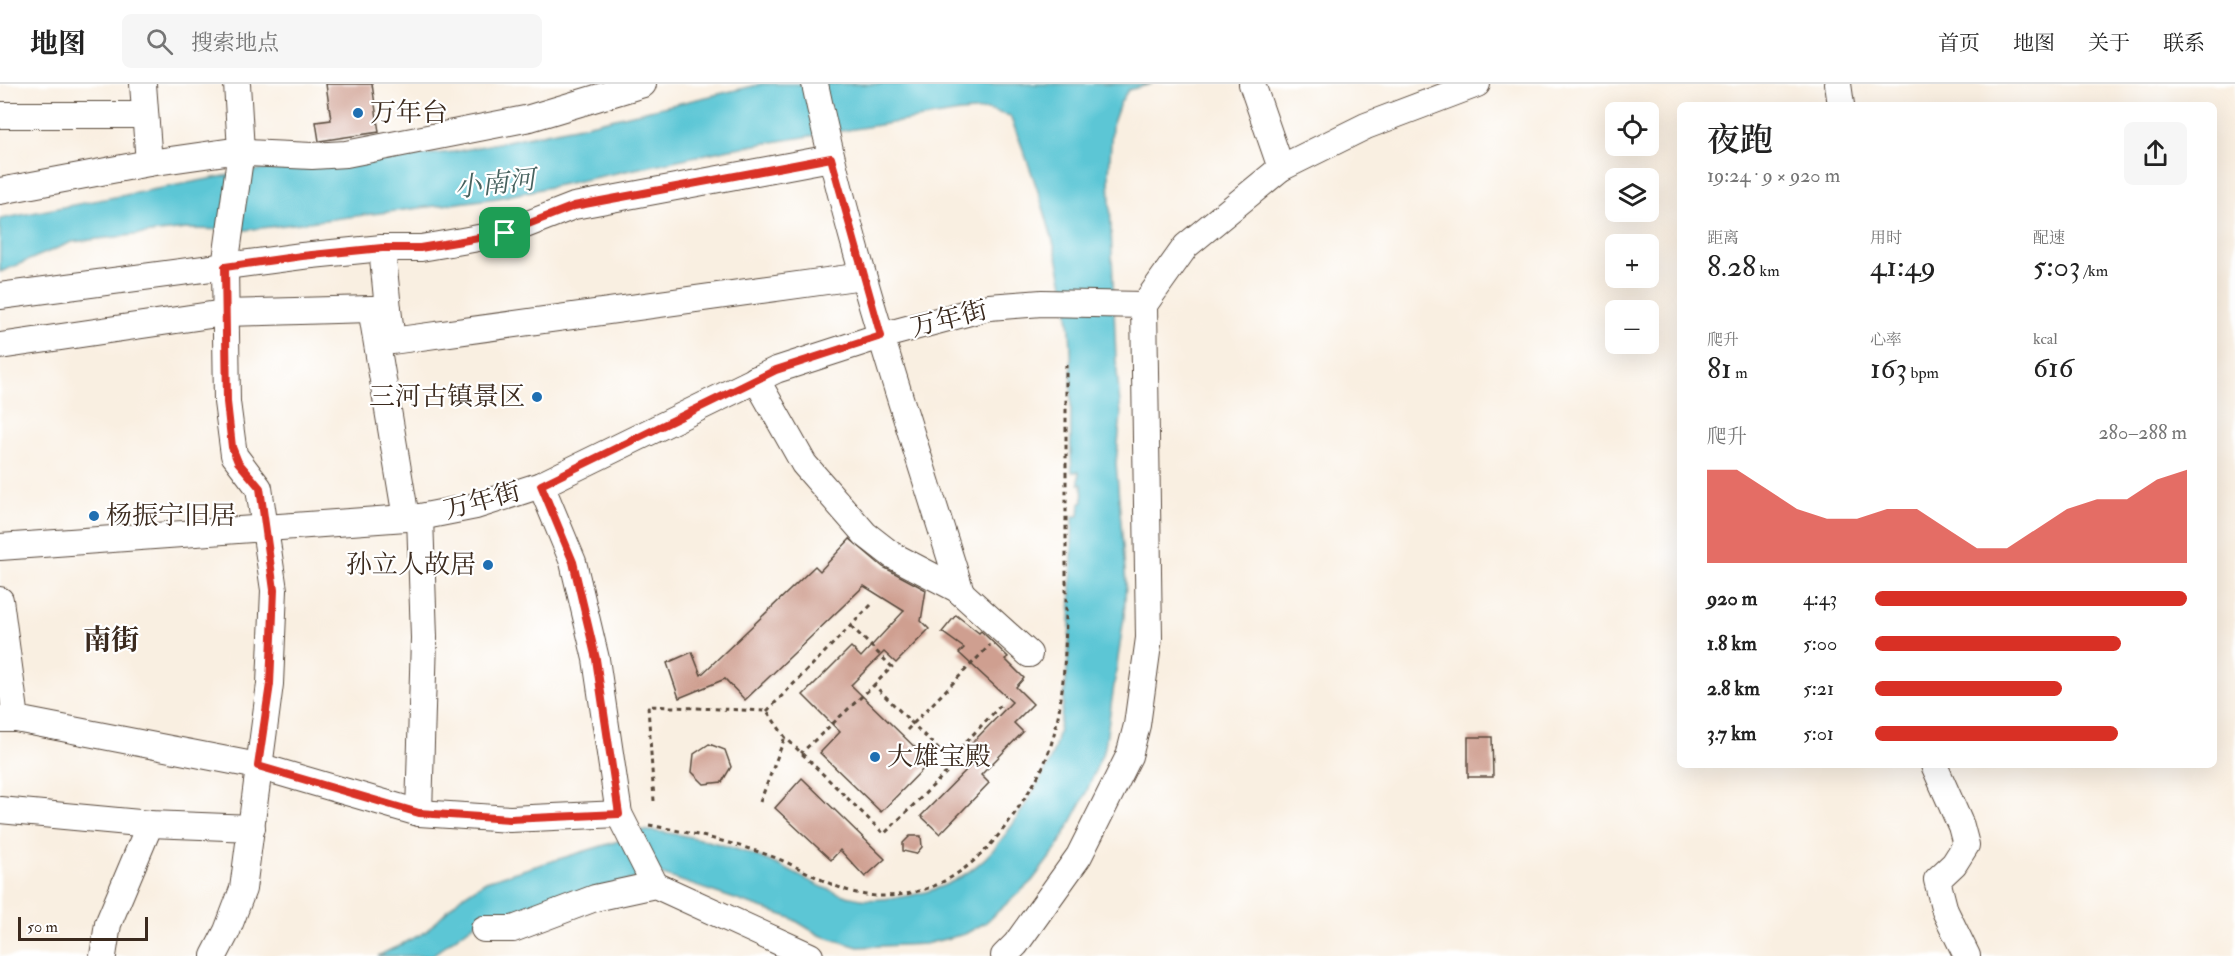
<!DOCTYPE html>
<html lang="zh">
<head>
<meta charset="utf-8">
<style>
	:root { --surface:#fff; --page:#f6f6f6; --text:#222; --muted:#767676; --line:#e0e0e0; --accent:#d93025 }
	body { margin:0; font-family:"IM FELL Double Pica","Noto Serif SC",serif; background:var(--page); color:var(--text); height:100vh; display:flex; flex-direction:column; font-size:22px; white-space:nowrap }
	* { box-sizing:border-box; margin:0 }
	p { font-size:20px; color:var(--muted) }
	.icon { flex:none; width:33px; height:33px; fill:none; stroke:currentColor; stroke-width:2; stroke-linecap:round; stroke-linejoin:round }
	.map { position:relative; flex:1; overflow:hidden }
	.panel { position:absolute; left:1677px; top:18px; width:540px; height:666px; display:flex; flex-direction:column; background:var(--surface); border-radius:9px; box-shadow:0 6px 24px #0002 }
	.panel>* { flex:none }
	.buttons { position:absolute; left:1605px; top:18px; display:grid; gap:12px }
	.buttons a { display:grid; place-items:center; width:54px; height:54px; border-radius:9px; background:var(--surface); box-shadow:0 6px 24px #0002; font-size:30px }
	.scale { position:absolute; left:18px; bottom:15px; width:130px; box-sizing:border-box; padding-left:6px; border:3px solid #3b2a1e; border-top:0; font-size:16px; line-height:21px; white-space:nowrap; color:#3b2a1e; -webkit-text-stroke:4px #fff; paint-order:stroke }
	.pin { position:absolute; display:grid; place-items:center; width:51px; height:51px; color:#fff; margin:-26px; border-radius:12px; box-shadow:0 3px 9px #0006 }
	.round { display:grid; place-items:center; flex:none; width:63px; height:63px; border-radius:9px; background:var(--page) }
	.summary { display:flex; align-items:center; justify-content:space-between; height:102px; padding:0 30px }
	h1 { font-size:33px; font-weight:600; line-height:45px }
	.figures { display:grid; grid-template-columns:repeat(3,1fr); gap:9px; height:102px; padding:6px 30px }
	.figures div { display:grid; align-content:center }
	.figures b { font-size:30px; font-weight:600 }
	.figures small { font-size:16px; font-weight:400 }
	.figures p { font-size:16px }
	.chart { height:168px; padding:12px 30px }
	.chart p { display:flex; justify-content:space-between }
	.chart svg { width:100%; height:108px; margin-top:6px; fill:var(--accent); opacity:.7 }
	ul { padding:0 30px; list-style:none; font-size:20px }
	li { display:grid; grid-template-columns:96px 72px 1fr; align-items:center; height:45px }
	li i { height:15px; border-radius:8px; background:var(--accent) }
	header { display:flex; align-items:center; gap:36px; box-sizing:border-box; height:84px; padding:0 30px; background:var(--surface); border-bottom:2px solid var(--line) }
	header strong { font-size:28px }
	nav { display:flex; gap:33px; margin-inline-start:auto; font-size:21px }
	.search { width:420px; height:54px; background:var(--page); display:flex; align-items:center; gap:15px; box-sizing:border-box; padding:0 21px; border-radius:9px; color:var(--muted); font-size:22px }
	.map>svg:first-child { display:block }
</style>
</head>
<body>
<header>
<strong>地图</strong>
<div class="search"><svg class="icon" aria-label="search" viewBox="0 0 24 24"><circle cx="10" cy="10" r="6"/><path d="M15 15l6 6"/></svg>搜索地点</div>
<nav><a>首页</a><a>地图</a><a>关于</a><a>联系</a></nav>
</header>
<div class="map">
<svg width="2235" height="872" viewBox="0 0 2235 872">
	<rect width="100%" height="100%" fill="#fff"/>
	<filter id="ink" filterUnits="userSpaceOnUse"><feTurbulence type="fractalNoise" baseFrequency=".0167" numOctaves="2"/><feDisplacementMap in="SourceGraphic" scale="12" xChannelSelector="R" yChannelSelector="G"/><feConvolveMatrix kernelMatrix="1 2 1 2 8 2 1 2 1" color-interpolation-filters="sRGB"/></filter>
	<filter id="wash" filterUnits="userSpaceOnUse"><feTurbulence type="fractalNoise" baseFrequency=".008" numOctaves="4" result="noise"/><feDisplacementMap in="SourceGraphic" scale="24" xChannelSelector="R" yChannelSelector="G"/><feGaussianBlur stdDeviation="1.35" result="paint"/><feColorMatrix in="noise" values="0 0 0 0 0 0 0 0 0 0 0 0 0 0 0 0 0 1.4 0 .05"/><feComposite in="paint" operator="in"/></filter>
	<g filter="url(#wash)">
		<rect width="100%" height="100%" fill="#f9efe1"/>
		<g fill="#5bc6d5" stroke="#4b787a" stroke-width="1.5">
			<path d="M762 0H1152L1128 6 1120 19 1112 42 1109 91 1116 276 1121 331 1116 379 1126 499 1124 533 1105 663 1083 716 1057 764 1032 797 985 839 965 850 925 860 858 863 819 851 791 834 660 790 637 746C679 748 725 760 764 775 796 788 827 810 861 815 874 817 889 814 901 813 968 804 999 767 1031 711 1042 693 1053 675 1057 654 1073 581 1070 506 1073 432H1079L1080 419 1083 418 1082 400H1079V388H1072C1068 338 1075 287 1069 238 1060 167 1037 99 1010 32L988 26 960 28 730 65 498 114 246 146 186 145 72 158 0 188V135L250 87 454 68 585 41Z"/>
			<path d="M622 756 643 793 571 810 477 838 431 872H378L424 849 461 813 486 797Z"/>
		</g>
		<g id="blocks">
			<g fill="#cf9f90">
				<path d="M326 0H372L379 48 319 57 316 38 331 36Z"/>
				<path d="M850 455 883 483 926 506 921 537 929 545 896 579 884 568 851 601 930 678 881 728 820 669 840 648 803 611 851 563 861 573 904 527 864 502 745 616 725 595 679 614 667 579 692 568 701 591 815 482 820 487Z"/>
				<path d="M956 531 979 549 981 547 1008 573 1005 575 1024 594 1016 603 1033 620 1014 639 1023 648 981 691 989 699 940 750 921 732 983 669 972 659 1012 618 959 569 964 564 942 548Z"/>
				<path d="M1468 653H1492L1493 693H1468Z"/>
				<path d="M709 660 725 666 731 683 722 698 704 700 692 688 694 670Z"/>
				<path d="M802 694 885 775 865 793 840 766 831 776 775 724Z"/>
				<path d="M910 752H921L922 763 916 770 903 767V759Z"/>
			</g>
		</g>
	</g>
	<g filter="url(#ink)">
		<use href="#blocks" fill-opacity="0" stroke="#58483b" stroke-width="1.5"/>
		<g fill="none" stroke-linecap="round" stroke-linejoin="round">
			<g stroke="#58483b" stroke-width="28">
				<g id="minor">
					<path d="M143 0 149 79"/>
					<path d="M815 0C851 172 909 340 961 508"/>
					<path d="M1252 0 1281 84"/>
					<path d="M1838 0 1841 21"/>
					<path d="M0 31H145"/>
					<path d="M0 107 149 79 226 68 312 72 346 70 530 34 643 0"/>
					<path d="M382 164 388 225"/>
					<path d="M0 212 302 172 382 164H421L462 157 505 149 574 122 831 74"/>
					<path d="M373 236 406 434"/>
					<path d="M0 262 224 229 371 225H388L392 257 863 192"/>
					<path d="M756 295 804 380 865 450 892 471 957 505 1029 570"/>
					<path d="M541 401 573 478 596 575 619 730 655 801"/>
					<path d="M0 463 420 433 476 422 541 401 776 286 881 252 989 223 1042 219 1144 221"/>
					<path d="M0 516 16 635"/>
					<path d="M0 635H16L258 682 419 729 510 735 619 730"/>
					<path d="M1934 681 1961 742 1966 761 1954 780 1937 796 1945 827 1967 872"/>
					<path d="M0 726 150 740 252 744"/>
					<path d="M419 729 424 554 420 433"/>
					<path d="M484 845H513L595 814 655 801 810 872"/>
					<path d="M103 872 108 840 150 740"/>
					<path d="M214 872 227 847 243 805 270 600 274 506 259 404 234 371 227 318 225 183 241 67 237 0"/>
					<path d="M1004 872 1016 860 1079 772 1129 672 1137 641 1149 554 1144 221 1186 162 1281 84 1366 42 1477 0"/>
				</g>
			</g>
			<g stroke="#58483b" stroke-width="3" stroke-dasharray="4.5 4.5" stroke-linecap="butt">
				<path d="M851 542 892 583 874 601"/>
				<path d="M767 627 872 520"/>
				<path d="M907 646 990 561"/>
				<path d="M954 681 962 662 1002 620"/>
				<path d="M654 717 648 622 767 627 785 653 884 750 954 681 874 601 801 669"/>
				<path d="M760 718 785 653"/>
				<path d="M649 741C692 749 736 759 776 774 810 787 840 811 878 812 946 813 988 772 1022 718 1032 703 1042 687 1048 670 1068 614 1066 540 1066 481 1066 414 1066 348 1066 281"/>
			</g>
			<use href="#minor" stroke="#fff" stroke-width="26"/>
		</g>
	</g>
	<g fill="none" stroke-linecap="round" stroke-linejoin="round" filter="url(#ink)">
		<g stroke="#fff" stroke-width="12">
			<path id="route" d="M831 74 881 252 776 286 541 401 573 478 596 575 619 730 510 735 419 729 258 682 270 600 274 506 260 404 238 378 232 363 227 318 225 183 302 172 382 164H420L462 157 505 149 574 122Z"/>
		</g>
		<use href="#route" stroke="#d93025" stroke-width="8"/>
	</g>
	<g fill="#1f6fb2" stroke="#fff" stroke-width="2">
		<circle cx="358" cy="29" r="6"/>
		<circle cx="537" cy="313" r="6"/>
		<circle cx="94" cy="432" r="6"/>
		<circle cx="488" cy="481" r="6"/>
		<circle cx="875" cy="673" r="6"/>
	</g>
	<g text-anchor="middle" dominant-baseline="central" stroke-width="4.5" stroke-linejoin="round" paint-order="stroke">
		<g font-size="26" fill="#3b2a1e" stroke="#fff" text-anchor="start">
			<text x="370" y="29">万年台</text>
			<text x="525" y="313" text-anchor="end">三河古镇景区</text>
			<text x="106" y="432">杨振宁旧居</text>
			<text x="476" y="481" text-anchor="end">孙立人故居</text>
			<text x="887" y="673">大雄宝殿</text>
		</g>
		<g font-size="26" fill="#3b2a1e" stroke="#fff">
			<text transform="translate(949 235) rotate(-14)">万年街</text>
			<text transform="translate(482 417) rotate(-15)">万年街</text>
		</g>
		<g font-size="27" font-style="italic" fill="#46615e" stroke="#fff">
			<text transform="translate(495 100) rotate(-6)">小南河</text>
		</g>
		<g font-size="28" font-weight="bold" fill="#3b2a1e" stroke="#fff">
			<text x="111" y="556">南街</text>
		</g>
	</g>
</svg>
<div class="buttons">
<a><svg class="icon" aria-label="locate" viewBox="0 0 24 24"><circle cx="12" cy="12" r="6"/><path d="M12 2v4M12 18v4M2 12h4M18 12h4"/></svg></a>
<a><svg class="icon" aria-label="layers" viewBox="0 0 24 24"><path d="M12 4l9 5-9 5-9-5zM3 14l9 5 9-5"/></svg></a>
<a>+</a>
<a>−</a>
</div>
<div class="scale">50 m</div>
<div class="pin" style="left:505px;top:149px;background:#1e9e55"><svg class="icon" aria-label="arrive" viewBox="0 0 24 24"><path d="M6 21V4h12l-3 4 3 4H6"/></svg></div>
<section class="panel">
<div class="summary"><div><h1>夜跑</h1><p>19:24 · 9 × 920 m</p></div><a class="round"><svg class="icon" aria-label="share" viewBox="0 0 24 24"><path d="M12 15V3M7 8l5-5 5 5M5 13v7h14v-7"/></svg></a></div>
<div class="figures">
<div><p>距离</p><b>8.28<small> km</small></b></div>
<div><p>用时</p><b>41:49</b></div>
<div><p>配速</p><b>5:03<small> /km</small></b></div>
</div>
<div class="figures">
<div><p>爬升</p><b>81<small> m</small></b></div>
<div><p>心率</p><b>163<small> bpm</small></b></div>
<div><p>kcal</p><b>616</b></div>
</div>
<div class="chart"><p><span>爬升</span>280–288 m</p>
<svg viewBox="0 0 160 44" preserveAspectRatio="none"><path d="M0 44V6L10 6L20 14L30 22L40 26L50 26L60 22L70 22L80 30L90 38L100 38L110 30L120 22L130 18L140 18L150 10L160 6V44z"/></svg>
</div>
<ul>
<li><b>920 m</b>4:43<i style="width:100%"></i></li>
<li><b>1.8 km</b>5:00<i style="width:79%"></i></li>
<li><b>2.8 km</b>5:21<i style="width:60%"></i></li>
<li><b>3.7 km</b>5:01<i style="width:78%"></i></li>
</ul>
</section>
</div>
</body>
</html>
